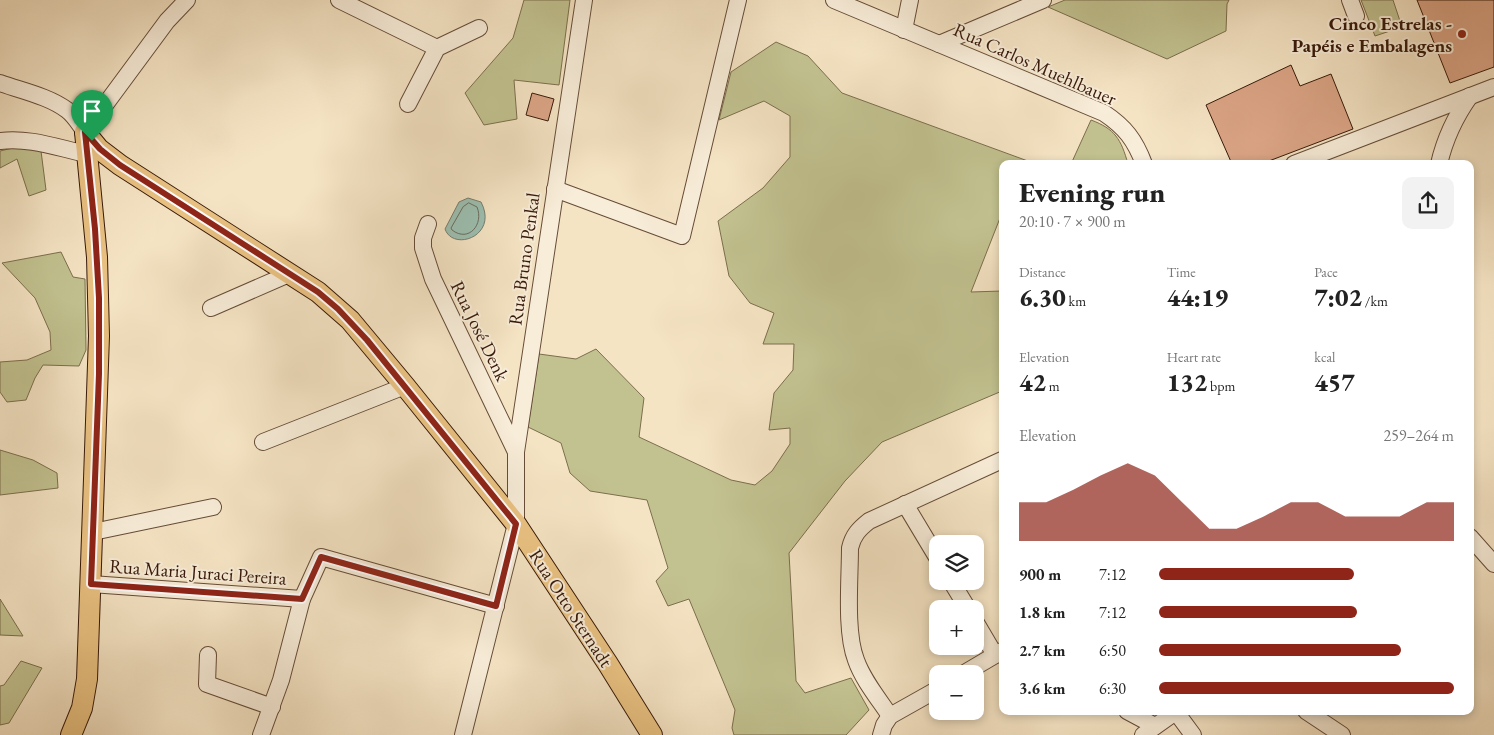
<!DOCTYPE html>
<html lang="en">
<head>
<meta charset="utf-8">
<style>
	:root { --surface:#fff; --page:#f2f2f2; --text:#222; --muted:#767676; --accent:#8f2418 }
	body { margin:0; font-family:"EB Garamond",serif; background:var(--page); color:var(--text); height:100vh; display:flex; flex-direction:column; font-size:19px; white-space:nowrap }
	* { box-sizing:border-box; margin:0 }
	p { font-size:16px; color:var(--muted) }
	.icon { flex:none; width:28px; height:28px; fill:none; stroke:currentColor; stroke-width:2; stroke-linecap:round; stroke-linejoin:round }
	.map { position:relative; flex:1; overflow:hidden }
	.side { position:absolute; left:999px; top:160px; width:475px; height:555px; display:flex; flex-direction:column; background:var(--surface); border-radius:10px; box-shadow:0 2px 8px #0003 }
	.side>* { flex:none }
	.controls { position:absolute; left:929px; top:535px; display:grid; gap:10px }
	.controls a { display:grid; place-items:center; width:55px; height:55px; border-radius:10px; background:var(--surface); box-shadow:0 2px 8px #0003; font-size:25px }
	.pin { position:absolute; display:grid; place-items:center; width:42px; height:42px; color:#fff; margin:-51px -21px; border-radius:50% 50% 50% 0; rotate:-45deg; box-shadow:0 0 5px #0007 }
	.pin .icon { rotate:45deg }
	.round { display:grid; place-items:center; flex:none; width:52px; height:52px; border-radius:10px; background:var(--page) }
	.headline { display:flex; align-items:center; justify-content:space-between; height:85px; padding:0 20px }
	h1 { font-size:28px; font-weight:800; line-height:38px }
	.metrics { display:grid; grid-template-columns:repeat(3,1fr); gap:8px; height:85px; padding:5px 20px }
	.metrics div { display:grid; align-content:center }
	.metrics b { font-size:25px; font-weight:800 }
	.metrics small { font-size:14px; font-weight:400 }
	.metrics p { font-size:14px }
	.chart { height:140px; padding:10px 20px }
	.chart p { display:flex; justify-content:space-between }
	.chart svg { width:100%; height:90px; margin-top:5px; fill:var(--accent); opacity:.7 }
	ul { padding:0 20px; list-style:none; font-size:16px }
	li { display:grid; grid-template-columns:80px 60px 1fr; align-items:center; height:38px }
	li i { height:12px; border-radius:6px; background:var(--accent) }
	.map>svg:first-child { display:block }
</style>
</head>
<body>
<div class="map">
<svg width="1494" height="735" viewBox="0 0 1494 735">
	<rect width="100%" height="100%" fill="#f5e4c4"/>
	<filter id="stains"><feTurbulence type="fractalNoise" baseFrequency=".004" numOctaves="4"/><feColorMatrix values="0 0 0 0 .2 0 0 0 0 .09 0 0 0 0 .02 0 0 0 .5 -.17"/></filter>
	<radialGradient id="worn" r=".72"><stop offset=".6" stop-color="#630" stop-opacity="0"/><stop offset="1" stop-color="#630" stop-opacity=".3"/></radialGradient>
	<g fill="#c2c290" stroke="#7c6e4c">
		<path d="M524 0H570L559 85 514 80 517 119 484 125 465 93 513 38Z"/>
		<path d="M1065 0H1229L1227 4 1226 31 1167 59 1048 7Z"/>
		<path d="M1361 0H1393L1402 27 1375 36Z"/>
		<path d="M776 42 808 56 842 93 1036 164H1002V213L971 292 1002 291V391L882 442 845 481 789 553 796 681 805 693 851 678 869 710 846 735H734L732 728 735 710 689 599 668 606 656 581 668 568 647 500 590 491 570 473 561 443 528 427 539 354 576 359 596 349 644 398 639 437 731 480 755 485 772 471 790 444V428L769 430 774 393 793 370 794 344H763L774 313 750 303 729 276 718 221 763 188 790 157V116L764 101 719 120 731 72Z"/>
		<path d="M1091 120C1115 129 1121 139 1128 164H1071Z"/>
		<path d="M17 147 41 151 46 190 29 196 17 159 0 168V151Z"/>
		<path d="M61 252 73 277 85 279 86 350 79 366 43 365 35 378 26 400 7 402 0 392V362L27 360 51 350 50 332 35 298 2 263Z"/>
		<path d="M0 450 33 460 57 473 58 488 0 495Z"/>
		<path d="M0 599 23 636 0 635Z"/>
		<path d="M21 661 42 668 9 723 0 725V686L4 685Z"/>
	</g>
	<path fill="#9cbfb1" stroke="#747d6e" d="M468 198 481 202C499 236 453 252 445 229L459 202Z"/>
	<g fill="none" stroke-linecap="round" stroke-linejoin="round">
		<path stroke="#6a6c5d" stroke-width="1" d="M469 203 477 207C484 224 469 243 452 230L451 228 463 207Z"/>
	</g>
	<g fill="#dba586" stroke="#371909">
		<path d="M1417 0H1494V67L1450 83Z"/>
		<path d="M1291 65 1300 86 1331 74 1353 129 1261 164H1232L1206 105Z"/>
		<path d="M532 93 554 99 548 121 526 115Z"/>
	</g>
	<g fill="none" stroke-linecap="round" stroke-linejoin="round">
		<g stroke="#664c38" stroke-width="18">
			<g id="minor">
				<path d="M339 0 437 48"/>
				<path d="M834 0 1104 113C1125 127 1135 140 1144 164"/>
				<path d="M1350 0 1356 16"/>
				<path d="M904 30 910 0"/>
				<path d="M939 44 1043 0"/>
				<path d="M0 83C22 91 48 96 67 110 75 116 79 124 85 132L167 21 187 0"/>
				<path d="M408 104 437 48 479 28"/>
				<path d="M0 141C29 137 58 148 87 154"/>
				<path d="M1294 164 1494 87"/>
				<path d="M1439 164C1445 138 1455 117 1470 96"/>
				<path d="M555 189 682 236 738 0"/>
				<path d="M428 224 423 238V248L433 279 516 452"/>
				<path d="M211 308 289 274"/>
				<path d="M263 442 405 386"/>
				<path d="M905 504 938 559"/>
				<path d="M93 532 213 507"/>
				<path d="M1470 537 1494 564"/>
				<path d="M951 581 968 609"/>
				<path d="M91 584 302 599"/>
				<path d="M975 621 995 655"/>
				<path d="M208 655 207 684 272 707"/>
				<path d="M963 674 1002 651"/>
				<path d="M1127 711 1155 726"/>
				<path d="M1306 711 1342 735"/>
				<path d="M1176 712 1193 735"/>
				<path d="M890 716C878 698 863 680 856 660 845 632 850 579 850 548 853 535 859 529 869 521L1002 460"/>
				<path d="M261 735 281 680 302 599 321 557 496 606"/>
				<path d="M463 735 516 524V452L584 0"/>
				<path d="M881 735 884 725 890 716 938 689"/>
				<path d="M1143 735 1177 711"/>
			</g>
		</g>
		<g stroke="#371909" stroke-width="22">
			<g id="major">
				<path d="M85 132 99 149 120 165 318 292 350 320 405 386 516 524 608 664 652 735"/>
				<path d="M71 735 82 708 87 679 99 336 97 257 85 132"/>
			</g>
		</g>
		<use href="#minor" stroke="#f8edd9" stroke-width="16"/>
		<use href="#major" stroke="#eac282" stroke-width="20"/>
	</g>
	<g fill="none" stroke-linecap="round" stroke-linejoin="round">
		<g stroke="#fff" stroke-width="10">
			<path id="route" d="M85 132 100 149 120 165 290 274 318 292 338 309 367 340 516 524 496 606 321 557 302 599 91 584 99 374V298L95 229Z"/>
		</g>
		<use href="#route" stroke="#8f2418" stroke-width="6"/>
	</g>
	<circle fill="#8f2418" stroke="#f8edd9" stroke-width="2" cx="1462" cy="34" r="5"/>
	<g text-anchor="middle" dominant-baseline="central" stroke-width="4" stroke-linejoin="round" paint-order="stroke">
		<g font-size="19" font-weight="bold" fill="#371909" stroke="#f8edd9" text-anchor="end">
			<text x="1452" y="23">Cinco Estrelas -<tspan x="1452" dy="22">Papéis e Embalagens</tspan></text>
		</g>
		<g font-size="19" fill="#371909" stroke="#f8edd9">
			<text transform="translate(1035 64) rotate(24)">Rua Carlos Muehlbauer</text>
			<text transform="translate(524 259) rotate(-82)">Rua Bruno Penkal</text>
			<text transform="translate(480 331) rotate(64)">Rua José Denk</text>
			<text transform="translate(198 572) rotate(4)">Rua Maria Juraci Pereira</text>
			<text transform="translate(571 608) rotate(57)">Rua Otto Sternadt</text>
		</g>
	</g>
	<rect width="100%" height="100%" filter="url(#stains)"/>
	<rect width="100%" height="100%" fill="url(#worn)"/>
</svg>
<div class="controls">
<a><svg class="icon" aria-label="layers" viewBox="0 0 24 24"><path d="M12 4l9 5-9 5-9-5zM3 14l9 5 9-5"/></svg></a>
<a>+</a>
<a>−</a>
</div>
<div class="pin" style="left:92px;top:141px;background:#1e9e55"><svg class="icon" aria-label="arrive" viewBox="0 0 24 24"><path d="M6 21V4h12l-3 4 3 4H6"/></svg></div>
<section class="side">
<div class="headline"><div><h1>Evening run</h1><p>20:10 · 7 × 900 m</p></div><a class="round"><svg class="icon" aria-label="share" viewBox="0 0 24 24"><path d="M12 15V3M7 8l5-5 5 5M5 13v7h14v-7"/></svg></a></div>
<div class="metrics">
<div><p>Distance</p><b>6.30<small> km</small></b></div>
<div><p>Time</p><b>44:19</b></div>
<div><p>Pace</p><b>7:02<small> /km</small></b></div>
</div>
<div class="metrics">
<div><p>Elevation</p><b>42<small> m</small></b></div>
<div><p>Heart rate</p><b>132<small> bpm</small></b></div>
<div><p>kcal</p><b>457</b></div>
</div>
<div class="chart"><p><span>Elevation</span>259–264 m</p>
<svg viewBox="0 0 160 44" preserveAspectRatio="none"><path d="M0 44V25L10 25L20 19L30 12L40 6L50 12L60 25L70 38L80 38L90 32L100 25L110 25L120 32L130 32L140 32L150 25L160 25V44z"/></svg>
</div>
<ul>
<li><b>900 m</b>7:12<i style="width:66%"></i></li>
<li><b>1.8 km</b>7:12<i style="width:67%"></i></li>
<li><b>2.7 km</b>6:50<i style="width:82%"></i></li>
<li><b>3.6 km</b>6:30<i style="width:100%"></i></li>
</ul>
</section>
</div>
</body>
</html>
